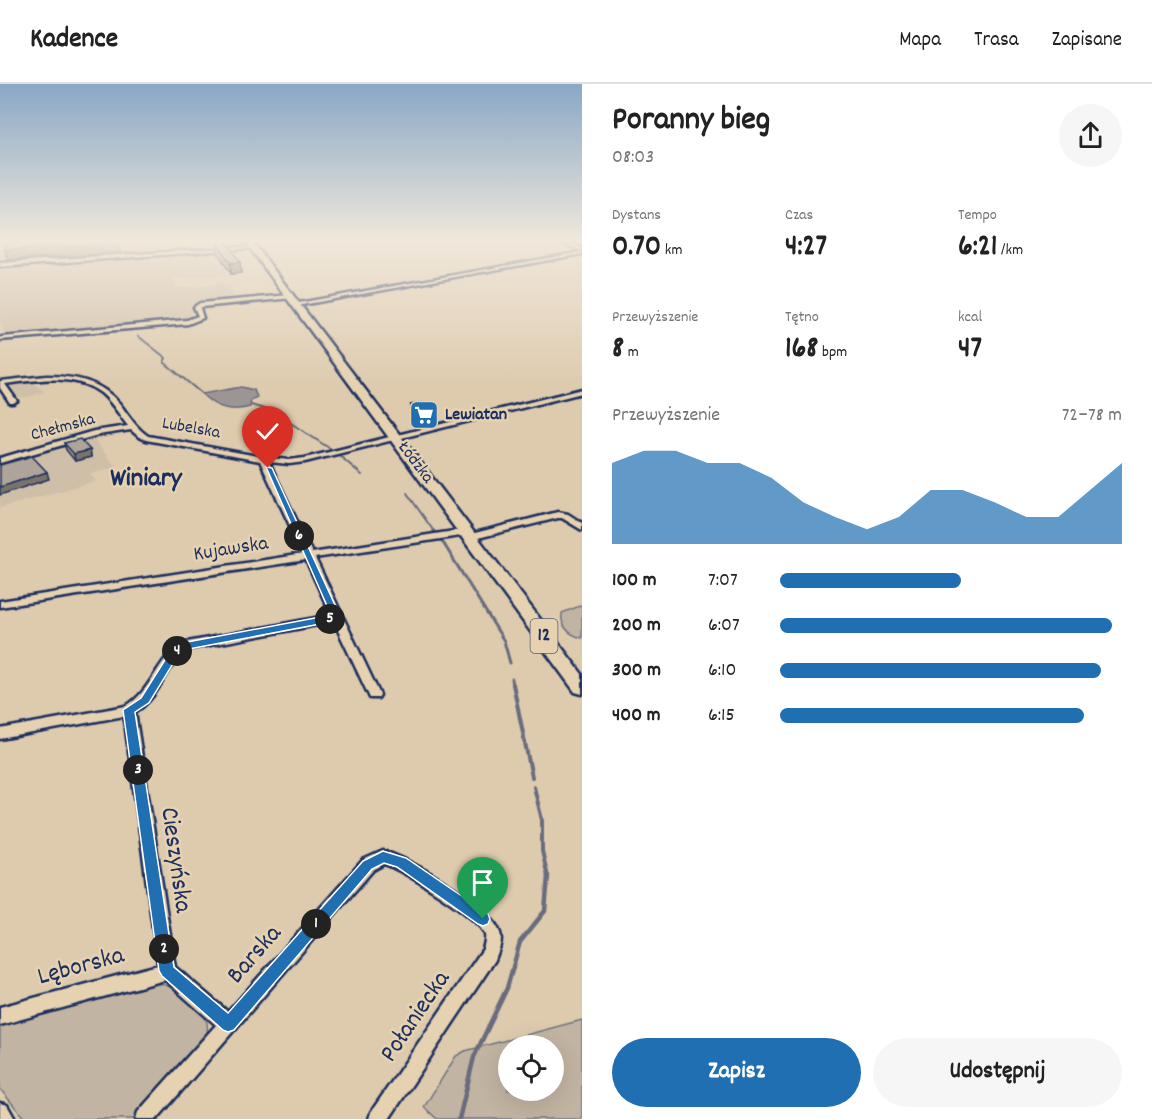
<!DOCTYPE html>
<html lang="pl">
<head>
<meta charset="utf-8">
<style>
	:root { --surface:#fff; --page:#f6f6f6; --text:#222; --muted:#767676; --line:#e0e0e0; --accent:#1f6fb2 }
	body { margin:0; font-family:Dekko,sans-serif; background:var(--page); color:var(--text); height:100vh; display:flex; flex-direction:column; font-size:22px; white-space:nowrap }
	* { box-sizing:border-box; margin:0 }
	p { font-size:20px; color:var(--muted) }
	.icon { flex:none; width:33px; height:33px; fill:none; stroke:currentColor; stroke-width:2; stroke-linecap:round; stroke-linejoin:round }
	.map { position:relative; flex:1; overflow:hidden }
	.details { display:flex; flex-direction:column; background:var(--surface); width:570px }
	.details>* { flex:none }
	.tools { position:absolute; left:498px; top:951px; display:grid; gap:12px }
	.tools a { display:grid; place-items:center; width:66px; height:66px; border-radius:50%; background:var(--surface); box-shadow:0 6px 24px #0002; font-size:30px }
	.pin { position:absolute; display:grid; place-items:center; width:51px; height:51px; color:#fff; margin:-62px -26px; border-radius:50% 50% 50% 0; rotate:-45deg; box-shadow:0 0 6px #0007 }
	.pin .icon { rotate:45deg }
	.km { position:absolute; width:30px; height:30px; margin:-15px; border-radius:50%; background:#222; color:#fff; font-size:16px; line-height:30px; text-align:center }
	.round { display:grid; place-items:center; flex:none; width:63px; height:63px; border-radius:32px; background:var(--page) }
	.summary { display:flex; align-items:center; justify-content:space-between; height:102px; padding:0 30px }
	h1 { font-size:33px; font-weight:800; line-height:45px }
	.figures { display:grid; grid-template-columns:repeat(3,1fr); gap:9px; height:102px; padding:6px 30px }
	.figures div { display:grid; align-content:center }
	.figures b { font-size:30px; font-weight:800 }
	.figures small { font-size:16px; font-weight:400 }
	.figures p { font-size:16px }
	.chart { height:168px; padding:12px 30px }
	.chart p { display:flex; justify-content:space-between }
	.chart svg { width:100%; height:108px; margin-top:6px; fill:var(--accent); opacity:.7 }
	.cta { display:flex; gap:12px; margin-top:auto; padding:12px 30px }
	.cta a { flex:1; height:69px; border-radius:36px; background:var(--accent); color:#fff; font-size:24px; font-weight:800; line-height:69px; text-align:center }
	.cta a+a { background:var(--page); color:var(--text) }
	ul { padding:0 30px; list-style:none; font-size:20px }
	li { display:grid; grid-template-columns:96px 72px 1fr; align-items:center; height:45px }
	li i { height:15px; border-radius:8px; background:var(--accent) }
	header { display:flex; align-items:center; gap:36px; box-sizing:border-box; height:84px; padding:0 30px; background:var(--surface); border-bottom:2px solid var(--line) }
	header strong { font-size:28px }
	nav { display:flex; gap:33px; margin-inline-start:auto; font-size:21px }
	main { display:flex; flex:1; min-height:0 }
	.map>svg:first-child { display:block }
</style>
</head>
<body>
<header>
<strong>Kadence</strong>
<nav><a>Mapa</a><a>Trasa</a><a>Zapisane</a></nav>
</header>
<main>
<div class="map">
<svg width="582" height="1035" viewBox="0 0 582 1035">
	<rect width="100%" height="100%" fill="#decbae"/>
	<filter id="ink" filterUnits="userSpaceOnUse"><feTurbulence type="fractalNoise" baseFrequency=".0167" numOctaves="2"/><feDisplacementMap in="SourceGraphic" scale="12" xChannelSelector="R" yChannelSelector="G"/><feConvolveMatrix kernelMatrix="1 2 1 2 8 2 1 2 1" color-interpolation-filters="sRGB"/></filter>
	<g filter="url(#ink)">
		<g fill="#d0bfa8">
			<path d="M140 156 164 161 232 156 239 163 0 180V157Z"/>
			<path d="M211 168 217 178 222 179 227 187 223 188 224 191 173 195 176 204 209 202 223 199 225 202 231 201 232 203 229 204 235 216 197 219 192 222 197 231 189 236 5 251 0 237V184Z"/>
			<path d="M30 297 45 308 24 314 16 312 10 300Z"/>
			<path d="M92 353 116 383 90 390 96 397 0 424V379Z"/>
		</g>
		<g fill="#c2b4a2" stroke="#6e7280" stroke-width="1.5" fill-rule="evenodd">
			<path d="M582 521V554C570 551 560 543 562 529Z"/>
			<path d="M158 899C179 903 215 928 206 952L134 1035H25L0 1005V941Z"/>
			<path d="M582 936V1035H437L424 1023 456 972 465 967ZM508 962H554V1006H508Z"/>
		</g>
		<path fill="#9b9593" stroke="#686c7e" stroke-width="1.5" d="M241 303 254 306 257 313 251 316 250 323C232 328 215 324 202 310Z"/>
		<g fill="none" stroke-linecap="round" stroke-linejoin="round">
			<g stroke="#686c7e" stroke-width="2">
				<path d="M138 252 166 274 164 278 202 310"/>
				<path d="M251 321 274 328 332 366"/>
				<path d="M340 372 362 391"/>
				<path d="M407 409 435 449"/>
			</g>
			<g stroke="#686c7e" stroke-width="3">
				<path d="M434 447 436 450"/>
				<path d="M442 457 504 557 510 579"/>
				<path d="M512 595 513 601"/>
			</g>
			<g stroke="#686c7e" stroke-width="4">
				<path d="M513 600 532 693"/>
				<path d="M534 703 542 736V767L548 793"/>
			</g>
			<path stroke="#686c7e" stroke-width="4.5" d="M459 1035 474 973 507 904 520 858 545 827 548 792"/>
			<g stroke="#1b2f5e" stroke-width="5">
				<g id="street">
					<path d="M555 156H562L582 164V167Z"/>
					<path d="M255 162 253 164 0 183V179Z"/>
					<path d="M582 168V170L296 222 293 220Z"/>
					<path d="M290 211 293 213 292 214 201 223 200 224 203 234 188 240 0 256V254L2 253 187 236 198 232 194 223 200 219Z"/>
					<path d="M46 292C75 292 101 297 120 320 129 332 136 344 148 352L263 373 289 376 305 374 582 305V309L305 378 289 380 269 378 312 469 467 445 472 448 467 451 315 474 380 611 378 614H370L334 538 189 565C165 581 161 613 135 628L175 883 228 928 363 776 383 767C411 775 492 821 500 849 503 858 498 867 495 876L389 1035H369L371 1028 483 865C484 861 486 855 485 851 480 834 402 785 384 780L373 786 157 1035H136L138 1028 216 941 165 896 0 941V923L158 881 124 632 0 655V645L126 622C152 607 157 575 182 559L331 531 306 476 0 523V517L303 470 260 377 146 356 139 353 131 346 98 351 0 379V374L94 347 128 342C119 331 112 318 101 309 74 289 36 296 5 300L17 317 13 319H10L0 304V297Z"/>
					<path d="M558 428 568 430 582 439V446L562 434H558L470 456 465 453 467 451Z"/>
					<path d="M0 1019 7 1021 15 1035H0Z"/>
				</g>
			</g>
			<g stroke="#1b2f5e" stroke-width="5">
				<path id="primary" d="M244 156H251L582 590V610L575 608Z"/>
			</g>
			<use href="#street" fill="#e6d2b1" fill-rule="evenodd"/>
			<use href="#primary" fill="#e6d2b1" fill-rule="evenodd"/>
		</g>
		<g fill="#968d84" stroke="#1b2f5e" stroke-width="1.5">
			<path d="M217 158 240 178 241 189 231 190 218 169Z"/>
			<path d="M411 321 434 327V334L423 336 411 328Z"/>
			<path d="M64 359 90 366 91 373 75 377 66 366Z"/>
		</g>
		<g fill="#7a736b" stroke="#1b2f5e" stroke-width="1.5">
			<path d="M119 159 120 169 7 176 5 166Z"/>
			<path d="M240 178 241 189 231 190 230 179Z"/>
			<path d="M434 327V334L423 336V330Z"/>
			<path d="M90 366 91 373 75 377 74 370Z"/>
			<path d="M47 388 49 395 0 411V403Z"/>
		</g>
		<g fill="#aea499" stroke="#1b2f5e" stroke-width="1.5">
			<path d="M26 156H118L119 159 5 166 6 159Z"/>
			<path d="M226 157 240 178 230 179 217 158Z"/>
			<path d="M422 319 434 327 423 330 411 321Z"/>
			<path d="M80 355 90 366 74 370 64 359Z"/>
			<path d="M32 372 47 388 0 403V381Z"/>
		</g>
	</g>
	<linearGradient id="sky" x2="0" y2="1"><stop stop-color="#89a8c6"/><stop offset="0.52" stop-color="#f0e8db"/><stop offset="1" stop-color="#f0e8db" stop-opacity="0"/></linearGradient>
	<rect width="582" height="301" fill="url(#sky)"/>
	<path fill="#1f6fb2" stroke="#fff" stroke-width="1.5" d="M266 383 272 384 341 534 336 537 189 565 177 573 149 619 135 628 174 883 228 929 363 777 383 767 406 774 488 830 490 835 488 840 483 842 478 840 397 783 384 779 372 785 234 946 228 948 223 946 162 892 159 887 123 626 141 614 170 568 182 559 331 531Z"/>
	<defs>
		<g id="supermarket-square" transform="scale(1.5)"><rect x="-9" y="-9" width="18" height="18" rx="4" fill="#1f6fb2" stroke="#e6d2b1"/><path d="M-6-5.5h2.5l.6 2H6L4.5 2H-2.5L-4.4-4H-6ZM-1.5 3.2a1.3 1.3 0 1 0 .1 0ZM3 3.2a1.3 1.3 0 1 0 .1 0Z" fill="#fff"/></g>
	</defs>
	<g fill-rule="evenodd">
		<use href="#supermarket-square" x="424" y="331"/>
	</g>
	<g text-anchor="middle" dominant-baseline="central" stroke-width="5" stroke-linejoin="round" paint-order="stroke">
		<g font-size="18" font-weight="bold" fill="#1b2f5e" stroke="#e6d2b1" text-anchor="start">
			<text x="445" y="331">Lewiatan</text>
		</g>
		<g font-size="18" fill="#1b2f5e" stroke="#e6d2b1">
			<text transform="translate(63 344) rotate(-15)">Chełmska</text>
			<text transform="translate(191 345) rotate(10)">Lubelska</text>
			<text transform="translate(415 379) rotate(53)">Łódzka</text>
		</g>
		<rect fill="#e6d2b1" stroke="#586077" stroke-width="1.5" x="530.5" y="535" width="27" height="34" rx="4.5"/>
		<g font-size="20" font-weight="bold" fill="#1b2f5e">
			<text x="544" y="552">12</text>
		</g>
		<g font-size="21" fill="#1b2f5e" stroke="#e6d2b1">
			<text transform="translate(231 466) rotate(-9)">Kujawska</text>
		</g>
		<g font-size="26" fill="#1b2f5e" stroke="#e6d2b1">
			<text transform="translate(175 776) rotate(82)">Cieszyńska</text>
			<text transform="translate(255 871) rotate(-49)">Barska</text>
			<text transform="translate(81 883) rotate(-15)">Lęborska</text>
			<text transform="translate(416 933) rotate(-56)">Połaniecka</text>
		</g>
		<g font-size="27" font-weight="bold" fill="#1b2f5e" stroke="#e6d2b1">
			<text x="146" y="395">Winiary</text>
		</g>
	</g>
</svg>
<div class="tools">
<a><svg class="icon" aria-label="locate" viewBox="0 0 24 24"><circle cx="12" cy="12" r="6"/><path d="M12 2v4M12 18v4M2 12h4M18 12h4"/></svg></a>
</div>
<div class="pin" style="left:483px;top:835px;background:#1e9e55"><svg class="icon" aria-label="arrive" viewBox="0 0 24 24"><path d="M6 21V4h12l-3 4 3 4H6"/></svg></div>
<div class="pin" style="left:268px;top:384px;background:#d93025"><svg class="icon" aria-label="check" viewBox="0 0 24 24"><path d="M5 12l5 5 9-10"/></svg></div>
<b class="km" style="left:316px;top:840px">1</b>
<b class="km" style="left:164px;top:865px">2</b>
<b class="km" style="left:138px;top:686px">3</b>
<b class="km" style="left:177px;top:567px">4</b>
<b class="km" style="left:330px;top:535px">5</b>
<b class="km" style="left:299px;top:452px">6</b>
</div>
<section class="details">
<div class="summary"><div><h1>Poranny bieg</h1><p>08:03</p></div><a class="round"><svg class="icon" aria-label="share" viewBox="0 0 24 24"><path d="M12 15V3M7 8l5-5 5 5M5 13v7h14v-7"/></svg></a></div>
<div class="figures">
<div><p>Dystans</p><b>0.70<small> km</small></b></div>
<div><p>Czas</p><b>4:27</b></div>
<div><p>Tempo</p><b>6:21<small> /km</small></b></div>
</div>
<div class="figures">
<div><p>Przewyższenie</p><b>8<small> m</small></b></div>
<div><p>Tętno</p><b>168<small> bpm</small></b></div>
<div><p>kcal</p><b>47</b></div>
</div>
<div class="chart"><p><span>Przewyższenie</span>72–78 m</p>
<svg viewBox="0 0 160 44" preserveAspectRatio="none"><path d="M0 44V11L10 6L20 6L30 11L40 11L50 17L60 27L70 33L80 38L90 33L100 22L110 22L120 27L130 33L140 33L150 22L160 11V44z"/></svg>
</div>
<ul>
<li><b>100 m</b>7:07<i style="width:53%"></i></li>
<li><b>200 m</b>6:07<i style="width:97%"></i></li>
<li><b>300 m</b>6:10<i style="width:94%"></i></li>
<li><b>400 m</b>6:15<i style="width:89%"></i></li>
</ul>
<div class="cta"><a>Zapisz</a><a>Udostępnij</a></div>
</section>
</main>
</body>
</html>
